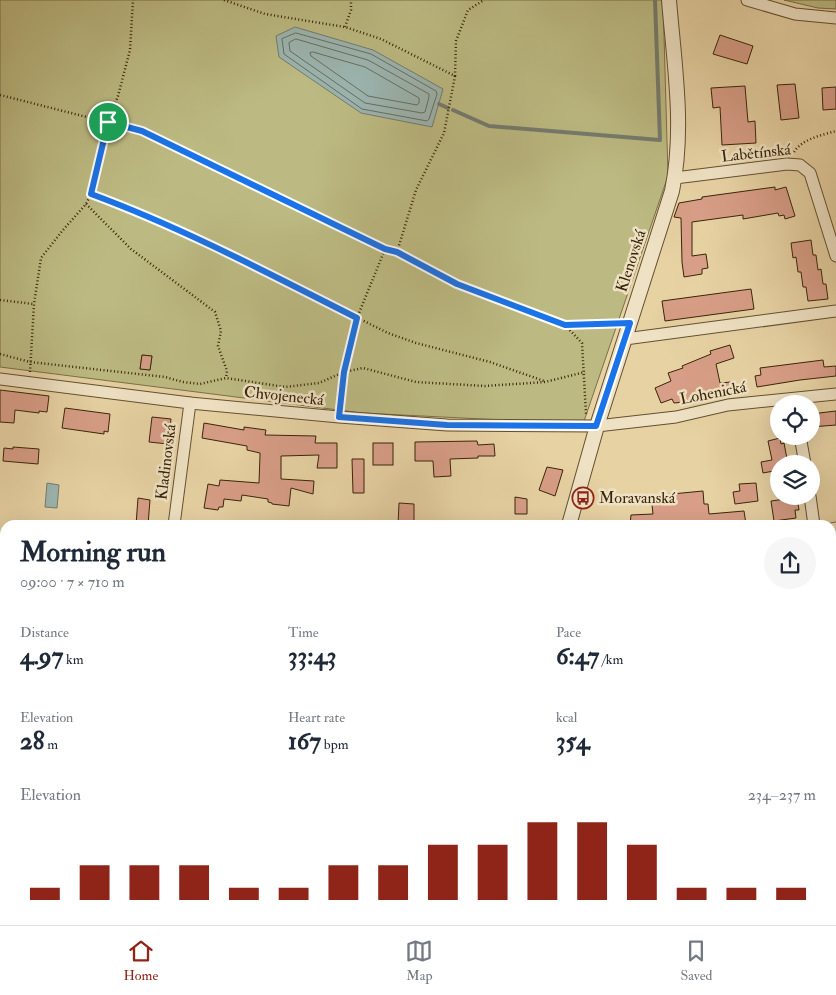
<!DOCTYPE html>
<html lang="en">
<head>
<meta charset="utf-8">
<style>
	:root { --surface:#fff; --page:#f6f6f7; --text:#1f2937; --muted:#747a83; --line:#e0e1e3; --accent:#8f2418 }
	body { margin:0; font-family:"IM FELL Double Pica",serif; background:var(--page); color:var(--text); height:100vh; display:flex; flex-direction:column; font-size:19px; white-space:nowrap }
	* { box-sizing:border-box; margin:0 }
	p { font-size:16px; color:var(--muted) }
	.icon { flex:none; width:28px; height:28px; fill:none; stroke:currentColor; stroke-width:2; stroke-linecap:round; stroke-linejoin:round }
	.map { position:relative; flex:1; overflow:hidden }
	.sheet { position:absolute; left:0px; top:520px; width:836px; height:405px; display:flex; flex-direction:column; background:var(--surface); border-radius:15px 15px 0 0; box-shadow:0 5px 20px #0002 }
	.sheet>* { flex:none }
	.controls { position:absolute; left:770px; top:395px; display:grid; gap:10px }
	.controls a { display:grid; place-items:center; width:50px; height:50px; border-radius:50%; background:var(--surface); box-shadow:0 5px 20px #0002; font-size:25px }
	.pin { position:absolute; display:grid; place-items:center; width:42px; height:42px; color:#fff; margin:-21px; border:2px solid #fff; border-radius:50%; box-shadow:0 1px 5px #0007 }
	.round { display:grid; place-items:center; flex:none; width:52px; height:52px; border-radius:26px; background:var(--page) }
	.summary { display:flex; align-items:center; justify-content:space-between; height:85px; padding:0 20px }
	h1 { font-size:28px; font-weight:700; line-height:38px }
	.figures { display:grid; grid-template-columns:repeat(3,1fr); gap:8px; height:85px; padding:5px 20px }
	.figures div { display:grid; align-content:center }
	.figures b { font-size:25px; font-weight:700 }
	.figures small { font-size:14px; font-weight:400 }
	.figures p { font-size:14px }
	.chart { height:140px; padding:10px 20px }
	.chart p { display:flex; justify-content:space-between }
	.chart svg { width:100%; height:90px; margin-top:5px; stroke:var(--accent); stroke-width:6 }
	.tabs { display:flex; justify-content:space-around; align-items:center; height:70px; border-top:1px solid var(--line); background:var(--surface); font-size:14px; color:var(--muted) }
	.tabs a { display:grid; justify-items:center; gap:2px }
	.tabs .on { color:var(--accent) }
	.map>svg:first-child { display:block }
</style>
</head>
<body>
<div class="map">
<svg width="836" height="925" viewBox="0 0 836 925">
	<rect width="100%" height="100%" fill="#e7d2a4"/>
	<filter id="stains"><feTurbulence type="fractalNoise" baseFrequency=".004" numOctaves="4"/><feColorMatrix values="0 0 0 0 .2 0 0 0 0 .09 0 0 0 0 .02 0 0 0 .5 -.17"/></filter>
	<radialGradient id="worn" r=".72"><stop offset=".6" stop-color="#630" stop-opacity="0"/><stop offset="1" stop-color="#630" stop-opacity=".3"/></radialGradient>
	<g fill="#bcba82" stroke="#7a7046" fill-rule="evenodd">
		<path d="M0 0H663L668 176 583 424 362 413 0 367ZM142 355 152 356 150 370 140 369Z"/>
		<path d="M784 0H836V9L818 8Z"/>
		<path d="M379 920H498L497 925H378Z"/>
		<path d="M747 920H796L782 925H748Z"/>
	</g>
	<g fill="#9bb5b1" stroke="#747b6e">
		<path d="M295 27 373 50 443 89 432 127 361 113 279 57 276 36Z"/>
		<path d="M47 483 59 485 57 508 45 507Z"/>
	</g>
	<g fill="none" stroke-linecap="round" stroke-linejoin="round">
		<g stroke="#6a6d5d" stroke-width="1">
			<path d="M296 33 371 54 436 91 437 94 429 119 427 121 362 109 284 54 282 39Z"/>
			<path d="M296 39 368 60 429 94V97L425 112 422 113 365 103 290 51 289 43Z"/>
			<path d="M313 52 365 67 419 98V103L417 105 368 96 311 56 310 53Z"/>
		</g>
		<g stroke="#747b6e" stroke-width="4">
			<path d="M439 104 448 108"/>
			<path d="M453 110 489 126 660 140 655 0"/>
		</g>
	</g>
	<g fill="#d89e87" stroke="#392509">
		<path d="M720 35 753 46 747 64 713 54Z"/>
		<path d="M795 84 799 118 781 120 777 85Z"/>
		<path d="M745 86 748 122 755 121 756 143 722 145 720 107 713 108 711 88Z"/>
		<path d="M836 87V109L823 110 822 88Z"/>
		<path d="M775 187V190L786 187 795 216 785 219 784 215 779 216 778 213 743 219V215L692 222V256L706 254 708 268 702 269V274L684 277 682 262 681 218 674 217 679 203 702 199V197Z"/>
		<path d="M811 240 813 255H816L818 270 821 269 823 284H826L828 299 808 301 806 287H803L801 272H798L796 257 793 258 791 243Z"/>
		<path d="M751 289 754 309 665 321 662 301Z"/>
		<path d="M730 345 734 358 716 364 720 383 731 382 732 393 705 396V400L674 403 672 399 661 403 655 388 671 381 668 373 683 368 682 366 711 354 710 351Z"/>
		<path d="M142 355 152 356 150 370 140 369Z"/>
		<path d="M823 360 824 367 836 366V376L800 380 757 387 755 376 761 375 760 368Z"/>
		<path d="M0 390 49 396 47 412 39 411V413L15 410 14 423 0 422Z"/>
		<path d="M65 408 110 414 108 432 104 431V434L62 428Z"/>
		<path d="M836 411V425L811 427V414Z"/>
		<path d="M152 417 171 419 168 444 149 442Z"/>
		<path d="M204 423 244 430V427L266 430 265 435 316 436 315 443H337V468H317L319 455 281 456V479L314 481 313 494 291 488 289 506 272 504V503L268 502V499L242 495 241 501 224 499 223 507H219L218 510 204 508 208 484 219 486 220 480 259 483 260 455V453L247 450V446L202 438Z"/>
		<path d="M780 438 781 444 784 443 788 464H779V470L763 473 761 462 772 460 768 441Z"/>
		<path d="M477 441 478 445 494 444 495 456H478V458L450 459 451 476 434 477 433 461H415V442Z"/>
		<rect x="373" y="443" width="20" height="22"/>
		<path d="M13 447 39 449 38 464 3 461 4 448 13 449Z"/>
		<path d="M352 459H364V493H353Z"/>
		<path d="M547 467 563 470 555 496 539 490Z"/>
		<path d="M756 483 758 501 735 504 733 492 740 491 739 484Z"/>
		<path d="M703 491 704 504H708L709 514 744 511 746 524 630 525 631 515 653 514 651 496Z"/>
		<path d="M515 497 527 499V514H515Z"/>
		<path d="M138 498 150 500 148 525H136Z"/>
		<path d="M793 498H797L799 510H795L796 518 774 521 771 501Z"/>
		<path d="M399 503 414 504V525H398Z"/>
	</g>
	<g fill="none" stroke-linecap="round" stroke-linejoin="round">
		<g stroke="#645030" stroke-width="13">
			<g id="minor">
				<path d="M747 0 795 14 836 18"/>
				<path d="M675 178 787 164 800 165 810 173 836 256"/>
				<path d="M625 339 836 311"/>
				<path d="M0 379 190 403 339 417 447 425 597 426 676 417 728 405 836 394"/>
				<path d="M800 436 805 464"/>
				<path d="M810 496 814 525"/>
				<path d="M174 525 190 403"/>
				<path d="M831 529 836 528"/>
				<path d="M0 567 5 568"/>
				<path d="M831 650 836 649"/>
				<path d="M0 760 5 764"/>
				<path d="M738 920 739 925"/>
				<path d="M14 925 19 920"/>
				<path d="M122 925 129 920"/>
			</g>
		</g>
		<g stroke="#645030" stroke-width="16">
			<g id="tertiary">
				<path d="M569 525 597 426 672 191C685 128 674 63 669 0"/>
				<path d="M509 925 510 920"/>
			</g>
		</g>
		<g stroke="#392509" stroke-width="2.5" stroke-dasharray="1 2.5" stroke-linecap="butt">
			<path d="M224 0 265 14 345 27 381 39 455 76 444 133 416 190 397 252"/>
			<path d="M345 27 351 10V0"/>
			<path d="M455 76 456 41 468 10 484 0"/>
			<path d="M0 95 142 131 385 249 397 252 457 284 565 325 582 343 586 414"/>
			<path d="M794 152C802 139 822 135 836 131"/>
			<path d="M91 194 137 211 243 261 388 333 416 343 490 362 544 381"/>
			<path d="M86 204 131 249 215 312 221 331 218 346 227 371 226 378"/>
			<path d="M0 300 34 304"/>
			<path d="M565 325 616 324"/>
			<path d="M0 354 30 362 165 377 183 382 200 384 226 378 285 387 319 383 344 372 363 368 416 382 485 386 545 382 585 372"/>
			<path d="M30 372 34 304 41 258 63 230 86 204 91 194 108 122 118 96 130 50 133 0"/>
			<path d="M340 405 344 372 357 318 385 249"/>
			<path d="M831 916 836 915"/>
			<path d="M805 925 820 920"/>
		</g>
		<use href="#minor" stroke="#efe2c4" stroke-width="11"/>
		<use href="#tertiary" stroke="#efe2c4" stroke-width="14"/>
	</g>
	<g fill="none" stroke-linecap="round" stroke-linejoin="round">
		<g stroke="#fff" stroke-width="10">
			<path id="route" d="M108 122 142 131 385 249 397 252 457 284 565 325 630 323 596 426 447 425 339 417 344 372 357 318C270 274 183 228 91 194Z"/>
		</g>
		<use href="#route" stroke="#1a73e8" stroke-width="6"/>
	</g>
	<defs>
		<g id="bus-ring" transform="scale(1.125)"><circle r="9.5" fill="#efe2c4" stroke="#8f2418" stroke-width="1.5"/><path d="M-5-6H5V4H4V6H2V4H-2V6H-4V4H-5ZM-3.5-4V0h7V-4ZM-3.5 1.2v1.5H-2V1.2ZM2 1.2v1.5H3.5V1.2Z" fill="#8f2418"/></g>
	</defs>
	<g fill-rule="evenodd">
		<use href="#bus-ring" x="583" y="498"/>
	</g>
	<g text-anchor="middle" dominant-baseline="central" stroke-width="5" stroke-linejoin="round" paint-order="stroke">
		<g font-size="16" fill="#392509" stroke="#efe2c4">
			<text transform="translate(756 153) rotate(-6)">Labětínská</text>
			<text transform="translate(631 261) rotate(-72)">Klenovská</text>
			<text transform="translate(713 393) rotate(-11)">Lohenická</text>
			<text transform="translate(284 396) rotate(6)">Chvojenecká</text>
			<text transform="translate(166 462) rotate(-83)">Kladinovská</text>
		</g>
		<g font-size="16" fill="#392509" stroke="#efe2c4" text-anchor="start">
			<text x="599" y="498">Moravanská</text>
		</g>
	</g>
	<rect width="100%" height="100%" filter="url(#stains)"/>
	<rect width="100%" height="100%" fill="url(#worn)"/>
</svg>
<div class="controls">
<a><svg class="icon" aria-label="locate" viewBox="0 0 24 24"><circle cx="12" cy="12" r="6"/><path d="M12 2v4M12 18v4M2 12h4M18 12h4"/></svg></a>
<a><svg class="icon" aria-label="layers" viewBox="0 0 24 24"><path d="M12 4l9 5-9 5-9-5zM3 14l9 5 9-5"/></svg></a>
</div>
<div class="pin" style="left:108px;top:122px;background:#1e9e55"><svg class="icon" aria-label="arrive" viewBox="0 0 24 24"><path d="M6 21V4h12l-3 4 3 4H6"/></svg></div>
<section class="sheet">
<div class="summary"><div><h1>Morning run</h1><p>09:00 · 7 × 710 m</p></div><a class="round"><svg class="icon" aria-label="share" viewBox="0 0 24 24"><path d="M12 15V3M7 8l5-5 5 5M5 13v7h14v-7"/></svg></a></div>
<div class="figures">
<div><p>Distance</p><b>4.97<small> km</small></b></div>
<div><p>Time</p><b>33:43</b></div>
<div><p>Pace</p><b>6:47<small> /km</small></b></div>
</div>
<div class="figures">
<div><p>Elevation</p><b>28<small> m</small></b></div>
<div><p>Heart rate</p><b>167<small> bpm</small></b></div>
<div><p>kcal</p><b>354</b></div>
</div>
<div class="chart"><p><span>Elevation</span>234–237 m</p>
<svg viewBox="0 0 160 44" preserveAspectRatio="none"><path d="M5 44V38M15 44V27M25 44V27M35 44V27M45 44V38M55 44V38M65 44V27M75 44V27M85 44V17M95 44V17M105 44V6M115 44V6M125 44V17M135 44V38M145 44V38M155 44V38"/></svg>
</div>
</section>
</div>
<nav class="tabs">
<a class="on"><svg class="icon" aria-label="home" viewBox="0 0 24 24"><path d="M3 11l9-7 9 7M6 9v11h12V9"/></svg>Home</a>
<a><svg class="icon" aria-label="map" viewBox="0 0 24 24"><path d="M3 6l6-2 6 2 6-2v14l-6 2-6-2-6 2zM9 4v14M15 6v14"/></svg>Map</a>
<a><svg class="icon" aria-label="saved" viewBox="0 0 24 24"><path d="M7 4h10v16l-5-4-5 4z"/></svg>Saved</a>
</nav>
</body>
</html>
